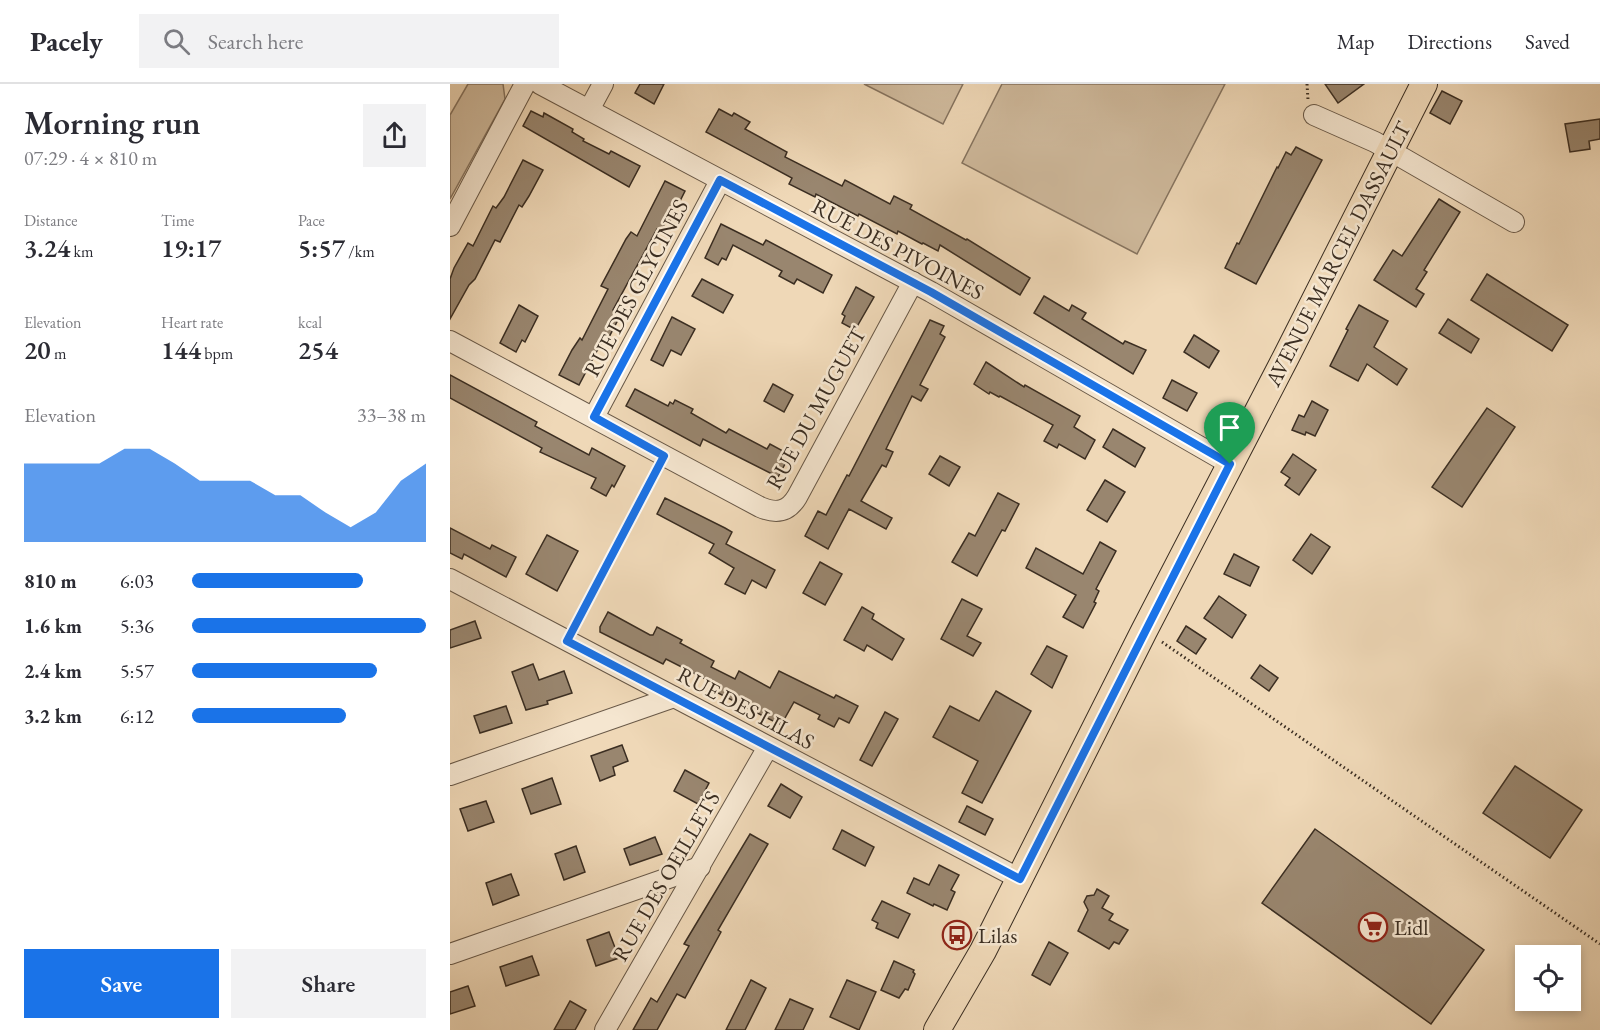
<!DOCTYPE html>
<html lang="en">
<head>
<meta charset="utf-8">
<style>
	:root { --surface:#fff; --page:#f2f2f3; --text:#2b2b33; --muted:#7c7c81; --line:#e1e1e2; --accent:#1a73e8 }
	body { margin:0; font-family:"EB Garamond",serif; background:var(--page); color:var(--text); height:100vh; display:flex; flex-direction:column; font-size:22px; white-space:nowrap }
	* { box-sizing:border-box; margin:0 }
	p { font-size:20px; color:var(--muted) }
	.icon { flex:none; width:33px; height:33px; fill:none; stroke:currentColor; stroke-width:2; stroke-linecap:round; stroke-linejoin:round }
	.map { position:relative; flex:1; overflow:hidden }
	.drawer { display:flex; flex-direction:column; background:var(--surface); width:450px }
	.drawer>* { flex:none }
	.fabs { position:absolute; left:1065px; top:861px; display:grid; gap:12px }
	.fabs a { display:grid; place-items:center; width:66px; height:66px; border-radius:0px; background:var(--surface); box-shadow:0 3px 9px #0003; font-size:30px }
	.pin { position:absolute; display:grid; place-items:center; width:51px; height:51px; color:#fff; margin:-62px -26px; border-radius:50% 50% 50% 0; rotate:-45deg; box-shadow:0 0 6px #0007 }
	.pin .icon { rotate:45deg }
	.round { display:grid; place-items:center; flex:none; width:63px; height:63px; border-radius:0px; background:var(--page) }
	.summary { display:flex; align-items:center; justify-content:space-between; height:102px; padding:0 24px }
	h1 { font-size:33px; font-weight:600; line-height:45px }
	.figures { display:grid; grid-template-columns:repeat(3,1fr); gap:9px; height:102px; padding:6px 24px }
	.figures div { display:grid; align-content:center }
	.figures b { font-size:26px; font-weight:600 }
	.figures small { font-size:16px; font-weight:400 }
	.figures p { font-size:16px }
	.chart { height:168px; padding:12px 24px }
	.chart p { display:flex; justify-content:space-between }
	.chart svg { width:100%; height:108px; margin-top:6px; fill:var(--accent); opacity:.7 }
	.action { display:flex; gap:12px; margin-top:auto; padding:12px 24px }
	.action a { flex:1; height:69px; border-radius:0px; background:var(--accent); color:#fff; font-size:24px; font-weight:600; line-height:69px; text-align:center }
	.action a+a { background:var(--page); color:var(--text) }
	ul { padding:0 24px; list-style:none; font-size:20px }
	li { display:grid; grid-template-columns:96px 72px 1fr; align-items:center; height:45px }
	li i { height:15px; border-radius:8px; background:var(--accent) }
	header { display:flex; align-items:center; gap:36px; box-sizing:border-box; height:84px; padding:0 30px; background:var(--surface); border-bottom:2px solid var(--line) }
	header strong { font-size:28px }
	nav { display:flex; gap:33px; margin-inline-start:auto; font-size:21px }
	.search { width:420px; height:54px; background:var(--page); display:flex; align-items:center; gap:15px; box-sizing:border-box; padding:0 21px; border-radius:0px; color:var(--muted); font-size:22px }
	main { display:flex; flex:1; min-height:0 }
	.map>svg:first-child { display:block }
</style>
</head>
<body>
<header>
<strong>Pacely</strong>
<div class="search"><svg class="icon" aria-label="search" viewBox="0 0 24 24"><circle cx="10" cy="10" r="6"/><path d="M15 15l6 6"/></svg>Search here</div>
<nav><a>Map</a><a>Directions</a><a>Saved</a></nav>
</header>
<main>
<section class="drawer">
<div class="summary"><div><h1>Morning run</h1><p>07:29 · 4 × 810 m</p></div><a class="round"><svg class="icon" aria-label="share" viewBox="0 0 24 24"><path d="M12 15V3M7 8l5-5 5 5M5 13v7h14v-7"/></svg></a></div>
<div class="figures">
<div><p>Distance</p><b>3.24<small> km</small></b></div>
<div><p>Time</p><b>19:17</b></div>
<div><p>Pace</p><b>5:57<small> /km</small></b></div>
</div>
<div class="figures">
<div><p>Elevation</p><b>20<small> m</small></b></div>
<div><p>Heart rate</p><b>144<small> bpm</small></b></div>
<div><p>kcal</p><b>254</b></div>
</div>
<div class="chart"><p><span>Elevation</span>33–38 m</p>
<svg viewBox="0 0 160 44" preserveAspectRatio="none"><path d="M0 44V12L10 12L20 12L30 12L40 6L50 6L60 12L70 19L80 19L90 19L100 25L110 25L120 32L130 38L140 32L150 19L160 12V44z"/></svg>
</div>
<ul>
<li><b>810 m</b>6:03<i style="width:73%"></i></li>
<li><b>1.6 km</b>5:36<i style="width:100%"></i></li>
<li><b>2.4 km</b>5:57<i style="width:79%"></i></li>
<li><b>3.2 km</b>6:12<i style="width:66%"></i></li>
</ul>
<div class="action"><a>Save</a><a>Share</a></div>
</section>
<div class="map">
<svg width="1150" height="946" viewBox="0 0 1150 946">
	<rect width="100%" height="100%" fill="#efd8b7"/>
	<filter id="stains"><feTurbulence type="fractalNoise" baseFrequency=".00333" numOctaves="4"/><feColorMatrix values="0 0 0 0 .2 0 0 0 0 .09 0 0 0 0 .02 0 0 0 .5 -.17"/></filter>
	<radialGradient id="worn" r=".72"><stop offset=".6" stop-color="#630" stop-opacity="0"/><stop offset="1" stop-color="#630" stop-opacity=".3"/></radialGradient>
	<g fill="#d0bb9e" stroke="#867460" stroke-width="1.5">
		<path d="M18 0H53L55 15 0 115V31Z"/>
		<path d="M414 0H513L493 40Z"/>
		<path d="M552 0H775L687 170 512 79Z"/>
	</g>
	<g fill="#99866f" stroke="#3b2e22" stroke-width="1.5">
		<path d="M190 0H214L204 20 185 9Z"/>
		<path d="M875 0H914L888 19Z"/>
		<path d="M992 7 1012 17 1000 40 980 29Z"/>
		<path d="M269 25 282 32 284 29 300 38 295 45 337 68 335 73 392 102 395 96 440 120 444 112 462 121 460 125 516 156 517 155 580 194 570 211 490 161 488 167 473 159 472 160 448 147 447 150 409 130 408 132 366 110 365 113 339 100 342 94 256 48Z"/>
		<path d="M81 27 93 33 94 29 123 45 122 48 134 55 133 57 159 70 161 67 190 82 179 103 73 42Z"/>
		<path d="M1150 35V55L1139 57 1140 65 1120 68 1115 40Z"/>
		<path d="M846 63 872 76 806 200 775 184 787 159 789 160 827 83 828 84 836 68 841 71Z"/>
		<path d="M73 76 93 86 79 112 72 123 69 121 50 158 45 156 25 195 19 201 0 235V195L4 184 18 159 23 162 43 122 46 124 54 113Z"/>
		<path d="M215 97 235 107 220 137 217 135 211 147 207 145 163 226 171 230 158 255 155 254 148 265 129 301 109 291 122 266 130 254 132 256 158 205 151 202 176 155 181 148 187 152Z"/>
		<path d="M989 115 1010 128 974 186 977 188 966 205 974 210 966 223 924 196 943 166 952 172Z"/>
		<path d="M271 140 313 161 316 156 382 191 373 209 347 195 344 200 329 192 332 187 283 161 276 176 272 174 268 181 255 174Z"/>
		<path d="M1037 190 1118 241 1102 267 1021 216Z"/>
		<path d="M252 195 283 211 273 229 242 212Z"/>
		<path d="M406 203 424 213 405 246 392 239 395 232 392 230Z"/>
		<path d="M594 212 619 227 622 221 636 229 632 235 673 260 675 257 696 266 683 290 584 229Z"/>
		<path d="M69 221 88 232 75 258 72 256 66 268 50 259Z"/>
		<path d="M909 221 938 237 924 263 957 285 947 301 917 280 908 297 880 282 898 246 896 245Z"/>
		<path d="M222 233 245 245 231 271 221 266 213 282 201 276Z"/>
		<path d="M998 235 1029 255 1021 269 989 249Z"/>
		<path d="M480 236 494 242 490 250 495 253 470 301 478 305 471 317 462 312 436 365 443 368 436 383 432 381 411 417 442 434 436 445 399 425 378 465 355 452 368 427 376 431 397 391 399 392Z"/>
		<path d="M744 251 769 267 759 284 734 268Z"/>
		<path d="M536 278 574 303 575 301 630 332 624 343 645 356 635 375 609 360 607 364 594 357 603 341 550 312 549 313 540 308 539 310 524 300Z"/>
		<path d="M0 291 87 338 85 342 139 371 142 364 175 382 164 403 162 401 156 412 141 404 146 394 90 368 92 364 0 314Z"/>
		<path d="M722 296 747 309 737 327 713 314Z"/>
		<path d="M323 300 343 311 334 328 314 317Z"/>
		<path d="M185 305 218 322 220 318 223 320 225 316 243 325 241 329 276 349 279 345 317 365 320 360 333 367 329 376 335 380 328 393 253 355 250 362 176 322Z"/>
		<path d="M862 317 878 326 865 352 856 348 855 351 842 346 849 331 854 333Z"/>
		<path d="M1037 324 1065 343 1012 423 982 403Z"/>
		<path d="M663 345 695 364 685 383 653 363Z"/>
		<path d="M843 370 866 386 849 411 835 401 840 394 831 388Z"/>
		<path d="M490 372 510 383 499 402 479 390Z"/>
		<path d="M655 396 675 408 657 438 637 426Z"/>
		<path d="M548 409 569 420 555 447 552 446 527 492 502 478 519 449 525 452Z"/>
		<path d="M215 414 275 444 282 448 276 460 325 486 316 504 302 496 295 510 275 500 284 484 259 469 264 460 207 430Z"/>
		<path d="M0 444 40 465 42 461 66 473 56 493 14 470 12 475 0 469Z"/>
		<path d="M861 450 880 463 862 490 843 476Z"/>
		<path d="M97 451 128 467 107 507 76 490Z"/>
		<path d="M650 458 666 467 646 505 649 507 644 518 646 519 633 544 613 533 626 511 576 484 586 464 633 490Z"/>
		<path d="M784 470 809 483 800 502 774 490Z"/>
		<path d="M370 478 392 490 375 521 353 509Z"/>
		<path d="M769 512 796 531 782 554 754 534Z"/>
		<path d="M512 515 532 525 517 552 531 559 523 572 491 555Z"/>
		<path d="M412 523 424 530 422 535 454 555 442 576 417 561 414 567 394 556Z"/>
		<path d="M158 528 200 551H203L207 543 232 556 230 559 264 577 261 583 285 595 289 587 320 604 329 587 384 614 386 611 408 622 399 639 389 634 384 643 368 635 370 631 344 618 331 641 266 608 269 602 216 575 213 580 150 548V543Z"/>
		<path d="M25 537 31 554 0 564V546Z"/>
		<path d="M736 542 756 555 746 570 727 557Z"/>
		<path d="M597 562 617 572 602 604 581 590Z"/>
		<path d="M83 580 89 596 114 587 122 609 97 617 98 620 76 626 62 588Z"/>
		<path d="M810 581 828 594 819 607 801 594Z"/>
		<path d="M546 607 581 627 532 719 512 709 528 677 483 653 500 622 529 637Z"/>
		<path d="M56 622 62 639 30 649 24 632Z"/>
		<path d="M435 628 448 635 422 682 410 676Z"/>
		<path d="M172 661 178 677 163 683 165 691 150 697 141 672Z"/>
		<path d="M1065 682 1132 726 1100 774 1033 729Z"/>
		<path d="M235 686 259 699 248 720 224 707Z"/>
		<path d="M102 694 111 720 81 730 72 705Z"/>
		<path d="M331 700 352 713 340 734 318 722Z"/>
		<path d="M36 717 44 738 18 747 10 725Z"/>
		<path d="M517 722 543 735 535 751 509 738Z"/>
		<path d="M865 745 1034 866 981 940 812 819Z"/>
		<path d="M392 746 424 763 415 782 383 765Z"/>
		<path d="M300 750 318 760 268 846 271 848 235 914 227 910 207 946H183L201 914 207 918 239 862 234 860Z"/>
		<path d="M205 753 212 770 180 781 174 765Z"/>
		<path d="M126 762 135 788 114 796 105 770Z"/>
		<path d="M489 781 509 791 501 806 505 808 497 826 484 820 483 822 457 809 464 794 479 801Z"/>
		<path d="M61 790 69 811 43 821 36 799Z"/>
		<path d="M647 805 659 812 652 824 663 830 659 836 678 846 669 860 664 858 659 865 628 847 638 826 634 818 637 812 644 811Z"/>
		<path d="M432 817 460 830 448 854 426 844 428 839 422 836Z"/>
		<path d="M159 848 169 874 146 882 137 856Z"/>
		<path d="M599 858 618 869 600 901 582 891Z"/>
		<path d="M82 872 89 891 56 902 50 883Z"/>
		<path d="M444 877 464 886 463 888 465 890 458 906 455 905 449 914 431 906Z"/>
		<path d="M301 896 316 904 295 946H276Z"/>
		<path d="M397 896 426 908 409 946 380 933Z"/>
		<path d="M18 902 25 922 0 930V908Z"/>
		<path d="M340 915 363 925 353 946H325Z"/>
		<path d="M120 917 136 926 125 946H104Z"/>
	</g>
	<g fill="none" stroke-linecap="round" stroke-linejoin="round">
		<g stroke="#685847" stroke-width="22">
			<g id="minor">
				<path d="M90 0 481 208 780 380"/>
				<path d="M139 26 153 0"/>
				<path d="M864 31 925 58 1064 138"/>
				<path d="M0 142 75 0"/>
				<path d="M0 257 310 423C326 430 338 428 347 413L463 198"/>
				<path d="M144 333 270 97"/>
				<path d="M0 495 570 795"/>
				<path d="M0 691 224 613"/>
				<path d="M0 870 250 783"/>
				<path d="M155 946 318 663"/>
			</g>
		</g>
		<g stroke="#3b2e22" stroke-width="28">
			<path id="major" d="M487 946 533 867 694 547 836 273 974 0"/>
		</g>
		<g stroke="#3b2e22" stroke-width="3" stroke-dasharray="1.5 3" stroke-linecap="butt">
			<path d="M857 0 858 16"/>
			<path d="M125 542 206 389"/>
			<path d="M712 558 1150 860"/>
		</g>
		<use href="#minor" stroke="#f5e6d0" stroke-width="20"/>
		<use href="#major" stroke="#efd8b7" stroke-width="26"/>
	</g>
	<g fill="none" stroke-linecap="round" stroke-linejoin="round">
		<g stroke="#fff" stroke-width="12">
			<path id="route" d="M270 96 481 208 780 380 570 795 117 557 214 372 144 333Z"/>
		</g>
		<use href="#route" stroke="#1a73e8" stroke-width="8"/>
	</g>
	<defs>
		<g id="supermarket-ring" transform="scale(1.5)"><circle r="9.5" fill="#f5e6d0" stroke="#8f2418" stroke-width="1.5"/><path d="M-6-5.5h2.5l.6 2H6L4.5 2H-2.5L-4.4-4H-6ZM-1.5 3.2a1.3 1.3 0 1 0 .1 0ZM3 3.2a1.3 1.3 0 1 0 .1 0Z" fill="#8f2418"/></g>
		<g id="bus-ring" transform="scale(1.5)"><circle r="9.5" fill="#f5e6d0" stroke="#8f2418" stroke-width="1.5"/><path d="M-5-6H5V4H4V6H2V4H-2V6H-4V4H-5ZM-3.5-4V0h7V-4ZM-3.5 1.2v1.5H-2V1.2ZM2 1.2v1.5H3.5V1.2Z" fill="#8f2418"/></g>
	</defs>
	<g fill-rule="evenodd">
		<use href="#supermarket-ring" x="923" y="843"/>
		<use href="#bus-ring" x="507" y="851"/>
	</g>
	<g text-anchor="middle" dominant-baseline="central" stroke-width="5" stroke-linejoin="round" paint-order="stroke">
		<g font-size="22" fill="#3b2e22" stroke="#f5e6d0">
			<text transform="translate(448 165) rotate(28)">RUE DES PIVOINES</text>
			<text transform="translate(888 170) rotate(-63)">AVENUE MARCEL DASSAULT</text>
			<text transform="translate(186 204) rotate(-62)">RUE DES GLYCINES</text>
			<text transform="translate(366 324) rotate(-61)">RUE DU MUGUET</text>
			<text transform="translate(296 624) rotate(28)">RUE DES LILAS</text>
			<text transform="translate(216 792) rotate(-60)">RUE DES OEILLETS</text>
		</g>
		<g font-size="22" fill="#3b2e22" stroke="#f5e6d0" text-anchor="start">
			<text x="944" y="843">Lidl</text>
			<text x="528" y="851">Lilas</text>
		</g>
	</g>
	<rect width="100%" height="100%" filter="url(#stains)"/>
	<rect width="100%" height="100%" fill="url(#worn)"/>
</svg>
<div class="fabs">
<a><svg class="icon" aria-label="locate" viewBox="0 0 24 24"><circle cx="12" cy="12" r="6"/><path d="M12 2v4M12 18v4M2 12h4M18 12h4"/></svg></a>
</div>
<div class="pin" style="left:780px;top:380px;background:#1e9e55"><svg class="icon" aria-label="arrive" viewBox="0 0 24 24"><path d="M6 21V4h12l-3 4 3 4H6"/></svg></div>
</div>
</main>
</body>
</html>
